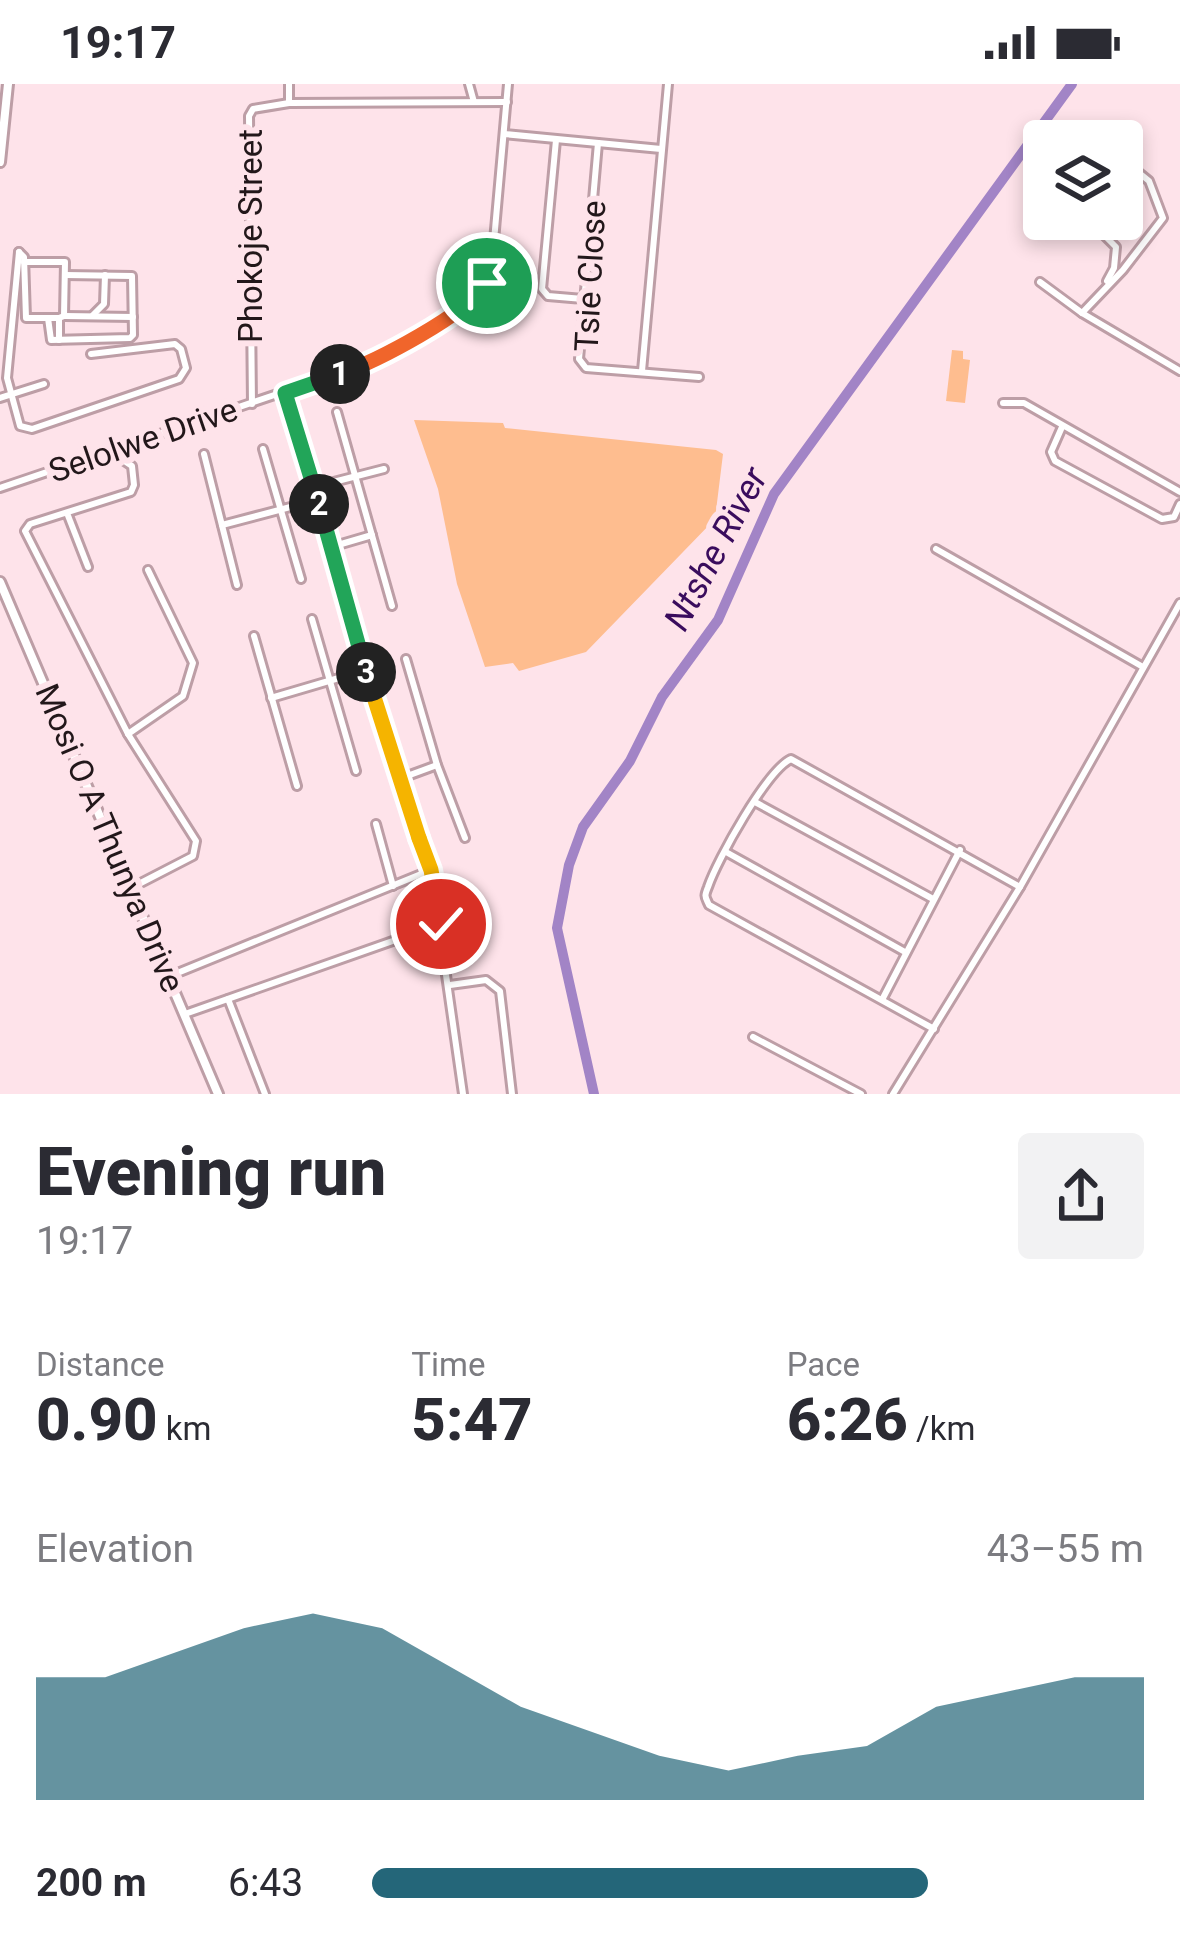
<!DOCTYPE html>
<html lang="en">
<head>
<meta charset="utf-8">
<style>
	:root { --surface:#fff; --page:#f2f2f3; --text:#2b2b33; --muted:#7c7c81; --accent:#246679 }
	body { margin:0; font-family:Roboto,sans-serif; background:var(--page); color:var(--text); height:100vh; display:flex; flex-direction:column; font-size:45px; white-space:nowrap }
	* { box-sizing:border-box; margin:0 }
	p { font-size:39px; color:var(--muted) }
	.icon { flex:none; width:66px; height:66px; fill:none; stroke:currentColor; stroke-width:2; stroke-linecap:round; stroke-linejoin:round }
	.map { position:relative; height:1010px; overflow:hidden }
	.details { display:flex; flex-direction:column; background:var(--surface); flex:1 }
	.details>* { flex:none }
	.fabs { position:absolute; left:1023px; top:36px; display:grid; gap:24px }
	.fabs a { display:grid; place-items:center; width:120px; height:120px; border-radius:12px; background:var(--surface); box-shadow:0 6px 18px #0003; font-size:60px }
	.pin { position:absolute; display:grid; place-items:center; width:102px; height:102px; color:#fff; margin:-51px; border:6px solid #fff; border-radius:50%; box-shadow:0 3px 12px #0007 }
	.km { position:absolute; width:60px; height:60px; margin:-30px; border-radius:50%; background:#222; color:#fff; font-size:33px; line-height:60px; text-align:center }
	.round { display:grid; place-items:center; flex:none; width:126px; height:126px; border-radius:12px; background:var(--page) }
	.headline { display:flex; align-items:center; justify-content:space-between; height:204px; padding:0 36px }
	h1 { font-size:66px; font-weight:800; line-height:90px }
	.figures { display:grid; grid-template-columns:repeat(3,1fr); gap:18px; height:204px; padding:12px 36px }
	.figures div { display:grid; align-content:center }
	.figures b { font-size:60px; font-weight:800 }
	.figures small { font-size:33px; font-weight:400 }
	.figures p { font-size:33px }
	.chart { height:336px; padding:24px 36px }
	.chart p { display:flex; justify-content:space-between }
	.chart svg { width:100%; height:216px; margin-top:12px; fill:var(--accent); opacity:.7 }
	ul { padding:0 36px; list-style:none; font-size:39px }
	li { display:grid; grid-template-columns:192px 144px 1fr; align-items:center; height:90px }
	li i { height:30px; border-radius:15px; background:var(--accent) }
	.status { display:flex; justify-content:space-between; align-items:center; height:84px; padding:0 60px; background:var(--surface); direction:ltr }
	.status svg { height:33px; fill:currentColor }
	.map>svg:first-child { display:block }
</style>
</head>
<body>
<div class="status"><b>19:17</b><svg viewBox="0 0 49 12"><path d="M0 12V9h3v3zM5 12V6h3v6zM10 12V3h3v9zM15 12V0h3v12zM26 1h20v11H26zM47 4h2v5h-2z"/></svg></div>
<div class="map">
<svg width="1180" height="1010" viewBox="0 0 1180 1010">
	<rect width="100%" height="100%" fill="#fee3ea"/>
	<g fill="#febd8f">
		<path d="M952 266 963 267V275L970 276 965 319 946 317Z"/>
		<path d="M414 336 503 339 505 344 716 366 723 370 715 435 586 568 519 587 513 579 485 583 457 500 438 405Z"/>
	</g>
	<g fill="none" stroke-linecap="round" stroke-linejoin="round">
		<path stroke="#a284c6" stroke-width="10" d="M594 1010 557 844 569 781 583 743 630 677 662 613 718 536 774 410 1072 0"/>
		<g stroke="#bd9ea6" stroke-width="12">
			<g id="minor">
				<path d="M289 0V19"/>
				<path d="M469 0 474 18"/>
				<path d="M504 50 661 65"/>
				<path d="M556 56 542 205 548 212 583 215"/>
				<path d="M598 59 579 275 586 284 699 293"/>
				<path d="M1081 135 1094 141 1116 163 1114 184 1107 197"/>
				<path d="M19 168 7 294 20 342 32 345 179 295 186 284 181 265 175 260 91 270"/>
				<path d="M19 168 24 173 26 234H59"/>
				<path d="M24 178H65L64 232 59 234V256"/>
				<path d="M1040 198 1082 229 1180 287"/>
				<path d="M1082 229 1123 186 1163 134 1149 97 1122 75"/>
				<path d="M93 231 104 220 105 191"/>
				<path d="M65 232 133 233"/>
				<path d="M48 234 51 256 130 254 133 251 132 192 65 191"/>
				<path d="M642 287 668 0"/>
				<path d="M285 309 366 586 431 786 463 1010"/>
				<path d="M0 314 44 300"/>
				<path d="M1003 319H1024L1180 408"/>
				<path d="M252 320 249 32 253 25 289 19 507 18"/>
				<path d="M337 328 392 522"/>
				<path d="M1062 343 1051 368 1055 377 1162 435 1174 433 1180 420"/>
				<path d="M263 365 301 495"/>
				<path d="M111 368 132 382 134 401 131 408 30 440 25 447 128 650 196 757 193 772 131 804"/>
				<path d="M204 370 237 501"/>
				<path d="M314 403 384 385"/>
				<path d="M0 404 369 279 474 215 487 199 492 179 508 0"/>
				<path d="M67 429 88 483"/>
				<path d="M222 441 317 416"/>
				<path d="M331 463 372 451"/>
				<path d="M936 465 1143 583"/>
				<path d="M312 535 356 687"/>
				<path d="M254 552 297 702"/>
				<path d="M406 575 437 681 465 754"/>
				<path d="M271 614 366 586"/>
				<path d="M128 650 183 612 193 579 148 486"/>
				<path d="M399 695 437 681"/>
				<path d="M755 718 933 815"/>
				<path d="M376 740 393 802"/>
				<path d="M726 768 905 868"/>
				<path d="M170 892 431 786"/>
				<path d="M450 901 486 896 500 907 512 1010"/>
				<path d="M883 914 960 766"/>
				<path d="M228 915 265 1010"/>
				<path d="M185 930 441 840"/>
				<path d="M934 945 709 821C705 812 704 813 708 803 717 776 767 686 791 675L1020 803"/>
				<path d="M753 953 861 1010"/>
				<path d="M893 1010 1020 803 1180 519"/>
			</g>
		</g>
		<g stroke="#bd9ea6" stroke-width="14">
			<g id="tertiary">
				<path d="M0 78 8 0"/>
				<path d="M0 498 218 1010"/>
			</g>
		</g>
		<use href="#minor" stroke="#fff" stroke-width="6"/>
		<use href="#tertiary" stroke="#fff" stroke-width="8"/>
	</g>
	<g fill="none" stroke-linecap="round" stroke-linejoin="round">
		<g stroke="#fff" stroke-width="24">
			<path id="split-1" d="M340 290C377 277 466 231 487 199"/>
		</g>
		<g stroke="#fff" stroke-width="24">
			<path id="split-2" d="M319 420 285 309 340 290"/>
		</g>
		<g stroke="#fff" stroke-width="24">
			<path id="split-3" d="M319 420 366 588"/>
		</g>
		<g stroke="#fff" stroke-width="24">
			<path id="split-4" d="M366 588 419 754"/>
		</g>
		<g stroke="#fff" stroke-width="24">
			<path id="split-5" d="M419 754 431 786 441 840"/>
		</g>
		<use href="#split-1" stroke="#f0652b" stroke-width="15"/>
		<use href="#split-2" stroke="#22a559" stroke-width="15"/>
		<use href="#split-3" stroke="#22a559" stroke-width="15"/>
		<use href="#split-4" stroke="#f5b400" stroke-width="15"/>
		<use href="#split-5" stroke="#f5b400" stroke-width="15"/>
	</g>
	<g text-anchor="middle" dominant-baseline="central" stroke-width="12" stroke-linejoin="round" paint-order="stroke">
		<g font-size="33" fill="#22171a" stroke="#fee3ea">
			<text transform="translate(250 152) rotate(-90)">Phokoje Street</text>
			<text transform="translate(590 192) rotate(-87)">Tsie Close</text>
			<text transform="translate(143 356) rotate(-19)">Selolwe Drive</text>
			<text transform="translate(110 754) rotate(67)">Mosi O A Thunya Drive</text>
		</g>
		<g font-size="36" font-style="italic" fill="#3a0c5d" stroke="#fee3ea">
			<text transform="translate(716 465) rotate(-62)">Ntshe River</text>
		</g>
	</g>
</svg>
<div class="fabs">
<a><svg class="icon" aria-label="layers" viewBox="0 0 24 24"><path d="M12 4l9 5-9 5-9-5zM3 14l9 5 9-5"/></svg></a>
</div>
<div class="pin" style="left:487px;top:199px;background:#1e9e55"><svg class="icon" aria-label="arrive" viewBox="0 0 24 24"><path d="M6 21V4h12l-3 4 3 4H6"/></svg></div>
<div class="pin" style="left:441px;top:840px;background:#d93025"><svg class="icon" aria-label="check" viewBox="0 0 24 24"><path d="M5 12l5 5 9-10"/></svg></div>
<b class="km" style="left:340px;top:290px">1</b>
<b class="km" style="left:319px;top:420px">2</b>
<b class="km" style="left:366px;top:588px">3</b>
</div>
<section class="details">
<div class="headline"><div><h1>Evening run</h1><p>19:17</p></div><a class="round"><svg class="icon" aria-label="share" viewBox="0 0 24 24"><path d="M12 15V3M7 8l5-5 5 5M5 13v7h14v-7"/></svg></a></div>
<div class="figures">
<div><p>Distance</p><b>0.90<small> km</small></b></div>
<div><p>Time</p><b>5:47</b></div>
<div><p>Pace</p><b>6:26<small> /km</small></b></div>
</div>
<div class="chart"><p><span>Elevation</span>43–55 m</p>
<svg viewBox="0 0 160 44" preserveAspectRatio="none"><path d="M0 44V19L10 19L20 14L30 9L40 6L50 9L60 17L70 25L80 30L90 35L100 38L110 35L120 33L130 25L140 22L150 19L160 19V44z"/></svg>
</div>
<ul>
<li><b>200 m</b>6:43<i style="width:72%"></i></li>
</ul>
</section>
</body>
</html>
